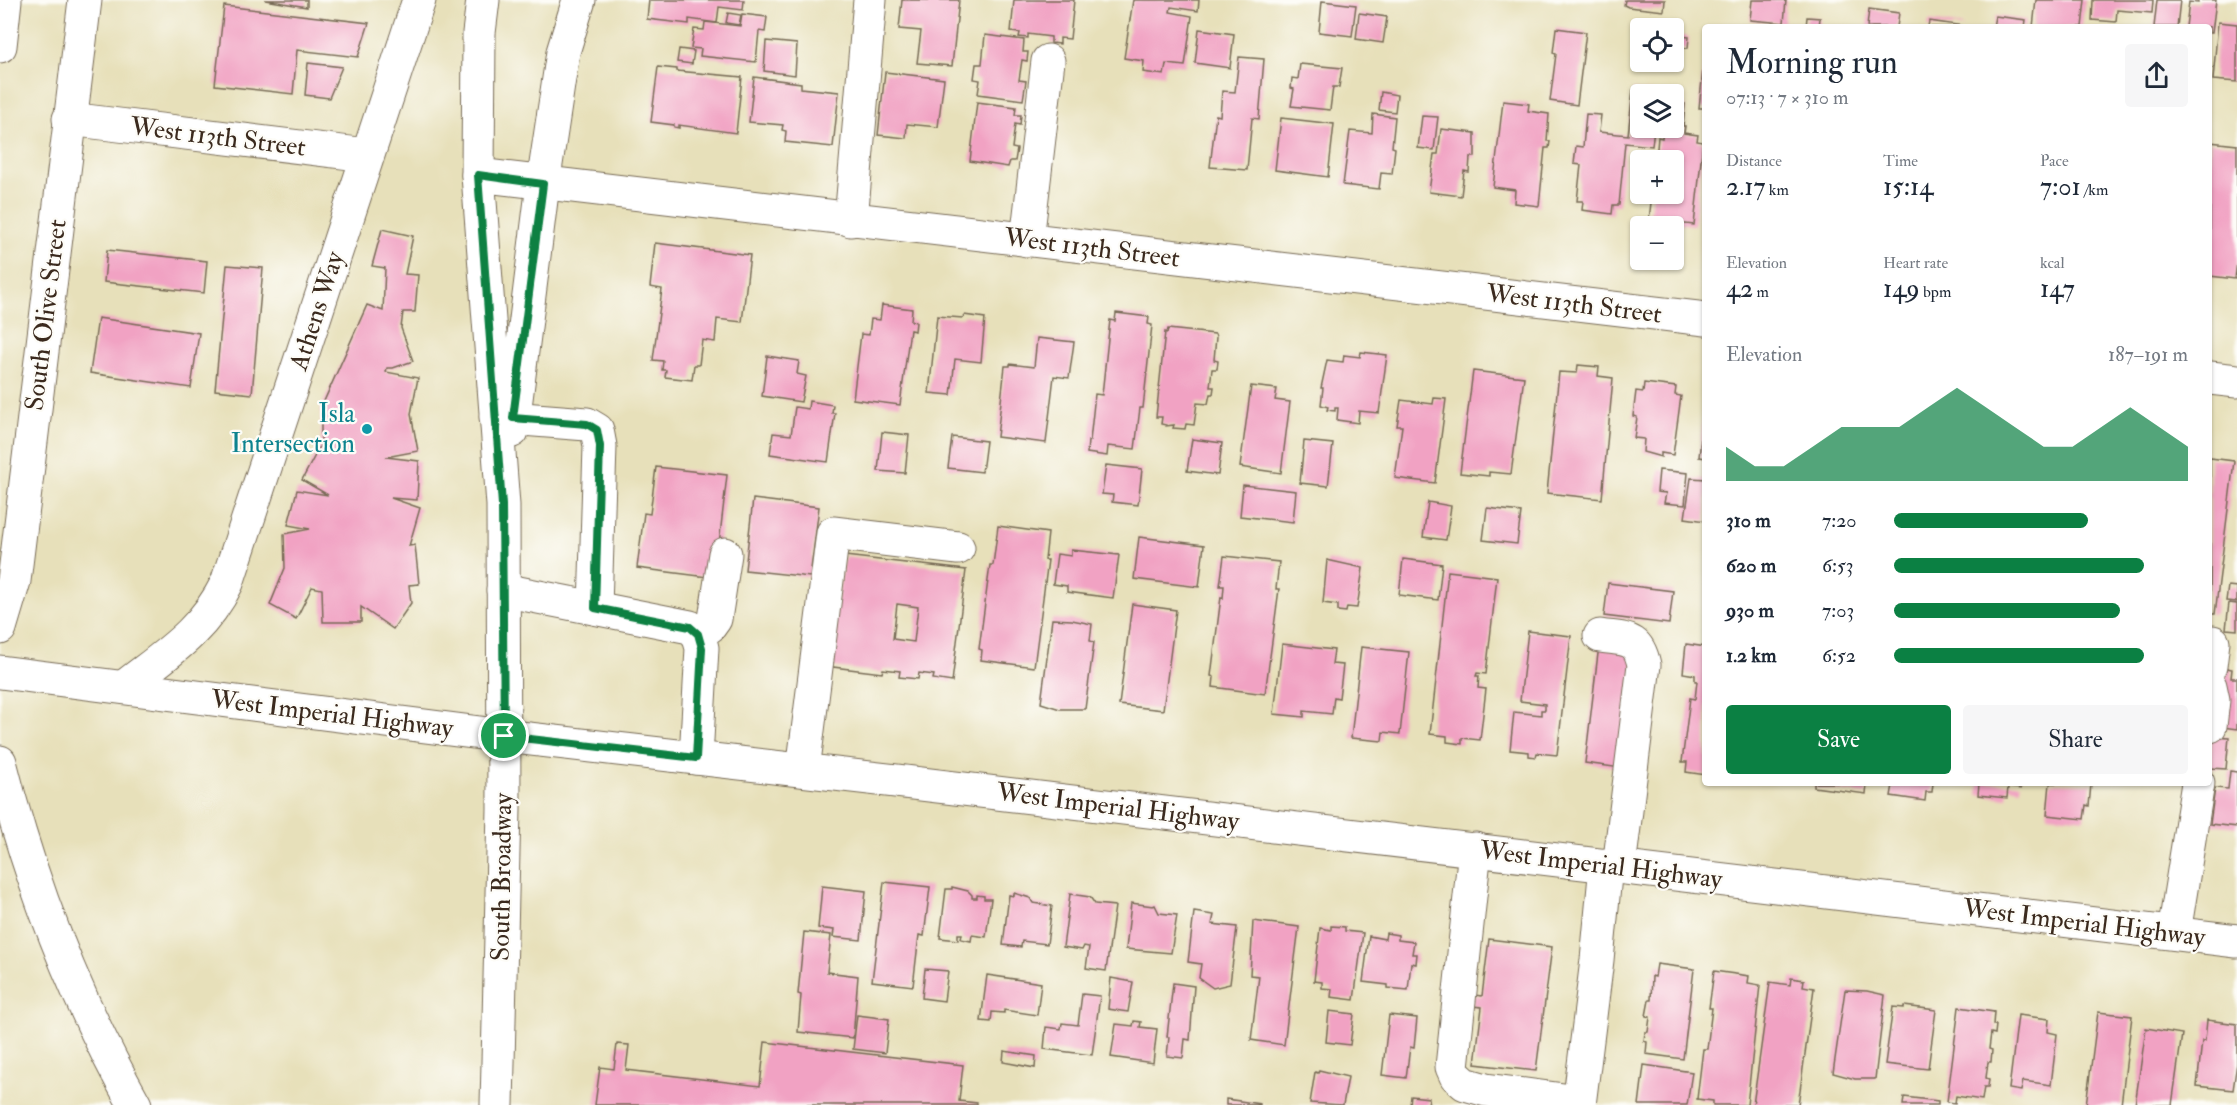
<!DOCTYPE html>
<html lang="en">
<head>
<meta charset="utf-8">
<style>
	:root { --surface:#fff; --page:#f6f6f7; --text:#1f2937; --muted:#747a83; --accent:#0b8043 }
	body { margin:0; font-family:"IM FELL Double Pica",serif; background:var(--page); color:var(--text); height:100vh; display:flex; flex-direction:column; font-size:22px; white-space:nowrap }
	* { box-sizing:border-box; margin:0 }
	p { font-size:20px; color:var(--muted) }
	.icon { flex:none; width:33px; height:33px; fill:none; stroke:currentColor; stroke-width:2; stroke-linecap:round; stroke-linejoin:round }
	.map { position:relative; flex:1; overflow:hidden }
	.side { position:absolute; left:1702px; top:24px; width:510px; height:762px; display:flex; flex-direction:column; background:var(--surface); border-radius:6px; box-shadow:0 2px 4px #0004 }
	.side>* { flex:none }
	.fabs { position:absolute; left:1630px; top:18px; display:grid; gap:12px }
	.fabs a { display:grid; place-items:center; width:54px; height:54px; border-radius:6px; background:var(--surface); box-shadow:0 2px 4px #0004; font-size:30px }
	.pin { position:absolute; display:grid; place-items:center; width:51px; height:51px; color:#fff; margin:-26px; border:3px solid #fff; border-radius:50%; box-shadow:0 2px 6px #0007 }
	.round { display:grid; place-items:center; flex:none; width:63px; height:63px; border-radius:6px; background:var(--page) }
	.summary { display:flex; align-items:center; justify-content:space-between; height:102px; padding:0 24px }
	h1 { font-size:33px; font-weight:600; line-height:45px }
	.figures { display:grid; grid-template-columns:repeat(3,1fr); gap:9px; height:102px; padding:6px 24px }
	.figures div { display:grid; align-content:center }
	.figures b { font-size:26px; font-weight:600 }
	.figures small { font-size:16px; font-weight:400 }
	.figures p { font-size:16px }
	.chart { height:168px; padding:12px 24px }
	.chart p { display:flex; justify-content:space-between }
	.chart svg { width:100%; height:108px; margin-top:6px; fill:var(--accent); opacity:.7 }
	.primary-button { display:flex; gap:12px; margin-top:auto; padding:12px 24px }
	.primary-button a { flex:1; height:69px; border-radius:6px; background:var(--accent); color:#fff; font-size:24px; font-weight:600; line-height:69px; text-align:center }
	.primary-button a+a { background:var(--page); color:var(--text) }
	ul { padding:0 24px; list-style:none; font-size:20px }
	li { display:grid; grid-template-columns:96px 72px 1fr; align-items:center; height:45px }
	li i { height:15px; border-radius:8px; background:var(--accent) }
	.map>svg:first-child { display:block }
</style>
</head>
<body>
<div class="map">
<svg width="2237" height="1105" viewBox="0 0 2237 1105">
	<rect width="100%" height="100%" fill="#fdfcf7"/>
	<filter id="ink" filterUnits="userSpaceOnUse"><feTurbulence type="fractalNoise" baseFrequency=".0167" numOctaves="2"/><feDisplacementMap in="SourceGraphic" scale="12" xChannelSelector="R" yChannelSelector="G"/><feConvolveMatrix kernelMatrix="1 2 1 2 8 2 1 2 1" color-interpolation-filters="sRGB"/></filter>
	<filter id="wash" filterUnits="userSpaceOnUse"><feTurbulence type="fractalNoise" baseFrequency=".008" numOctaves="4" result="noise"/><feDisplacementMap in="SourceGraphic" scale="24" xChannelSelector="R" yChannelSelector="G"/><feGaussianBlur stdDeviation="1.35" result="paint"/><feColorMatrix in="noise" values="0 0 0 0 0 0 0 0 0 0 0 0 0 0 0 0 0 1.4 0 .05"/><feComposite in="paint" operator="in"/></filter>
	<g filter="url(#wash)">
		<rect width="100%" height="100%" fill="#e7e0ba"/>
		<g id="blocks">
			<g fill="#f1a2c3" fill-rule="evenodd">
				<path d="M265 0H307V7Z"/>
				<path d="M649 0H744L743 10 719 7 717 23 689 19V24L647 19Z"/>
				<path d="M902 0H959L952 66 917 63 921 31 899 29Z"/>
				<path d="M1014 0H1074L1070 39 1060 38V44L1051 43V37L1028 34V38L1019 37 1020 33 1011 32Z"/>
				<path d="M1133 0H1199L1198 11 1171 7 1170 12 1192 16 1185 66 1166 64 1164 75 1143 72 1144 61 1124 58Z"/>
				<path d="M1625 0H1665L1664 11 1628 7 1624 5Z"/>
				<path d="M1752 0H1786L1784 23 1750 20Z"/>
				<path d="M2036 0H2085L2082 27H2033Z"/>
				<path d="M2093 0H2153L2152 13 2117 10 2116 22 2092 20Z"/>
				<path d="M2157 0H2180L2177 27H2154Z"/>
				<path d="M2198 0H2216L2212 33H2210V27H2186L2189 2 2198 3Z"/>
				<path d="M1322 1 1356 5 1352 36 1319 32Z"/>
				<path d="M224 6 369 23 358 57 297 50 293 94 215 85Z"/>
				<path d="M1869 9 1899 13 1897 27H1867Z"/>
				<path d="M728 13 741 15 739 25 726 23Z"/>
				<path d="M1359 13 1387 17 1383 43 1356 39Z"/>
				<path d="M742 14 767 17 765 32 759 31 756 62 700 56 701 49 691 48 694 29 704 30 705 22 740 26Z"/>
				<path d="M1995 16 2026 20 2025 27H1993Z"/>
				<path d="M1807 17 1820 18 1819 27H1806Z"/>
				<path d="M1929 21 1963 26V27H1928Z"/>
				<path d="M2218 22 2237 24V82L2213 80Z"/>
				<path d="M1556 28 1586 32 1577 105 1550 101 1556 54 1553 53Z"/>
				<path d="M1199 29 1234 34 1230 68 1195 63Z"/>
				<path d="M985 35 1024 40 1023 52H1028L1027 61 1022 60 1019 80 1026 81 1023 100 978 94 980 80 974 79 976 64H982Z"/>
				<path d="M1674 35 1689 37 1688 48 1674 49Z"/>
				<path d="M766 41 797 44 795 75 764 71Z"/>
				<path d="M679 49 694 51 692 64 677 62Z"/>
				<path d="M1239 57 1264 59 1259 119 1252 118 1247 170 1210 167 1216 115 1220 116 1222 91 1235 92Z"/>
				<path d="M1704 61H1706V108H1699Z"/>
				<path d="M308 63 342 67 329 98 305 95Z"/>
				<path d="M1300 64 1342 68 1339 87H1333L1330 110 1291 106 1294 89 1291 88 1292 78 1298 79Z"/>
				<path d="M658 67 677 69V71L742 77 736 133 679 125V128L674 127V125L651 122Z"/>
				<path d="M885 72 944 79 938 127 907 124 906 138 878 135Z"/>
				<path d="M754 77 801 83V88L839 92 833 147 785 142 786 131 782 130 783 125 749 122Z"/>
				<path d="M1633 90 1659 93V94H1641V128H1654L1652 146 1625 143 1619 205H1613L1612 214 1582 210 1583 201H1577L1581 165 1574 164 1576 146 1583 147 1586 114 1601 115 1599 132 1628 135Z"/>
				<path d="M1381 92 1397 95 1395 112 1379 110Z"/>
				<path d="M1503 101 1529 104 1528 111 1549 114 1547 141H1550L1549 148H1545L1539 206 1514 203 1515 190 1493 187Z"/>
				<path d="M977 102 1016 107 1015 115H1021L1020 125 1015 124 1012 148 1017 149 1015 161H1010L1008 167 970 161Z"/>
				<path d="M1674 103 1685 104 1683 126H1685L1684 133 1698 135 1697 141 1703 142 1694 225 1649 220 1652 194H1674V160H1656L1658 137 1662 138 1663 128H1674Z"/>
				<path d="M1373 114 1395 117 1392 147 1395 148 1392 174 1381 173 1379 189 1343 185 1350 131 1372 133Z"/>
				<path d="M1422 116 1438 117 1434 150 1418 148Z"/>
				<path d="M1281 118 1334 124 1328 177 1275 170Z"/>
				<path d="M1441 129 1475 133V157H1470L1469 172 1464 171 1461 196 1429 192 1434 154H1438Z"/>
				<path d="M2210 142 2237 145V260L2235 279 2210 276Z"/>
				<path d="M382 229 413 236 405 274 418 275 415 312H403L401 328 413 361 393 368H387L386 372 418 378 411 414 418 451 386 457 419 461 417 500 391 498 420 508 409 546 415 545 419 584 409 585 411 603 393 629 361 607V622H323L322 589 312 587 296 619 270 605 285 568 284 534 310 529 288 525 297 490 328 495 302 480 321 444V408L367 305 383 311 385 268 372 266Z"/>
				<path d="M655 243 750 255 742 322 717 319 715 342 702 340 699 365H694L692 380 665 377 666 370H662L663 361 653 360 662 289 650 287Z"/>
				<path d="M107 250 207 261 204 293 104 282Z"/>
				<path d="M227 265 263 268 252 394 215 390Z"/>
				<path d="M882 305 912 309 911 321 916 322 915 331 910 330 900 405 853 399 861 334 869 335 871 319 880 320Z"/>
				<path d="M1116 313 1149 317 1148 324 1152 325 1143 408H1140L1135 449 1108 446 1107 456 1087 453 1088 441H1090L1095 394 1102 395 1110 320 1115 321Z"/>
				<path d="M964 315 985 318 981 362 955 359 951 395 929 393 937 316 963 318Z"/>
				<path d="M98 318 199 333 191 388 90 373Z"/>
				<path d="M1168 329 1215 334 1216 337 1214 360 1218 361 1217 369H1212L1210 387H1214L1213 394H1210L1208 404 1197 403 1194 425 1186 424 1185 429 1173 428 1174 425 1166 426V425L1161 424 1162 417H1156L1165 332 1167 333Z"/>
				<path d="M1037 338 1074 342 1069 378 1054 376 1046 443 997 437 1005 366H1010V364L1034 367Z"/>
				<path d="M1361 352 1387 355 1379 413 1359 411 1358 423 1337 420 1338 408H1335V411L1327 410 1328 407 1321 405 1323 388H1321L1327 360 1343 362 1344 355 1360 357Z"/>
				<path d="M767 356 799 361 797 374 806 376 801 402 762 396Z"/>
				<path d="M1578 365 1599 367 1598 376 1613 378 1602 499 1547 493 1559 372 1577 373Z"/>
				<path d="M1473 371 1524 377 1511 474 1489 472V476L1460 473Z"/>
				<path d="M1644 383 1676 387 1675 395 1681 396 1673 455 1661 453V457L1643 452 1644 439 1634 438 1637 417 1633 416 1636 391 1643 392Z"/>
				<path d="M1251 386 1277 389 1275 400 1290 402 1281 473 1240 467Z"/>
				<path d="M1434 398 1446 399 1435 483 1395 478 1402 426H1397L1401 400 1433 404Z"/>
				<path d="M809 401 833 405 832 413H835L828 462 770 454 773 433 791 435 795 407 808 409Z"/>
				<path d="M1704 412H1706V458L1699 457Z"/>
				<path d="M882 432 909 435 905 473 878 471Z"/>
				<path d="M952 437 986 441 982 472 948 468Z"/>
				<path d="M1192 439 1222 443 1218 475 1187 471Z"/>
				<path d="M1304 441 1333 444 1328 486 1300 483Z"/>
				<path d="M2210 458 2234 461 2215 614H2210Z"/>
				<path d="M1106 465 1142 469 1138 505 1112 502 1113 495 1102 494Z"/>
				<path d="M656 467 727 475 715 578 637 568 644 513 650 514Z"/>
				<path d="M1659 470 1688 473 1685 505 1664 503 1666 493 1657 492Z"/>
				<path d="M1691 478 1706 479V521L1685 518Z"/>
				<path d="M1243 485 1296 491 1293 522 1240 516Z"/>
				<path d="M753 499 819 507 810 577 745 570Z"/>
				<path d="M1428 502 1451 506 1446 540 1423 537Z"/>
				<path d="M1487 508 1521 512 1517 544 1483 540Z"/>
				<path d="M998 526 1048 533 1045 560H1048L1034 667 981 660 982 650 979 649 990 565H993Z"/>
				<path d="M1139 537 1204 545 1199 587 1134 579Z"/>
				<path d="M1071 550 1119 555 1113 598 1067 592V586L1053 584 1057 554 1071 556Z"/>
				<path d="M845 556 966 570 952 682 933 679 934 675 919 673 918 679 899 677 900 671 883 669 882 673 825 666ZM897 604 918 607 914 642 893 639Z"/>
				<path d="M1224 556 1279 562 1276 589H1279L1265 694 1213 687 1214 677 1211 676 1221 597 1223 598 1224 586H1220Z"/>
				<path d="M1403 559 1442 564 1438 600 1399 595Z"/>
				<path d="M1327 560 1363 568 1357 608 1347 607 1346 612 1338 611V605L1323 603Z"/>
				<path d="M1448 571 1497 577 1486 674 1477 673 1476 676H1479L1478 688 1486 689 1480 740 1462 738V744L1447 742V736L1430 734Z"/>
				<path d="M1608 583 1673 591 1669 624 1604 616Z"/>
				<path d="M2228 586 2237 587V602L2226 601Z"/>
				<path d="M2229 603 2237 604V630L2226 629Z"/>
				<path d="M1132 604 1176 610 1163 710 1119 705Z"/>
				<path d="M1052 619 1072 620 1092 624 1090 641 1094 642 1085 709H1060L1041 703Z"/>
				<path d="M1528 631 1571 636 1557 755 1537 753 1536 757 1529 756V752L1510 750 1514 712 1541 715V710H1545V704L1520 701Z"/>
				<path d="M1282 644 1334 650 1332 664 1343 665 1339 698 1334 697 1332 714 1304 711V717L1274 714Z"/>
				<path d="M1686 644 1706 647V775L1686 772 1687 762H1682L1690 698 1695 699 1697 681H1695V675L1683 673Z"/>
				<path d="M1599 645 1635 656 1621 768 1585 763Z"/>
				<path d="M1361 647 1409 652 1400 734 1383 732 1382 741 1351 738Z"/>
				<path d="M2222 667 2232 669 2231 678H2237V729L2215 726Z"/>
				<path d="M2212 736 2229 737 2226 769 2210 768Z"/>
				<path d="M2230 771 2237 772V827L2210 824 2215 788 2228 789Z"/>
				<path d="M1814 783H1867L1866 794 1814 787Z"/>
				<path d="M1887 783H1933L1932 792H1926L1925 801 1891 796 1893 785Z"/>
				<path d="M1979 783H2021V789L2008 787 2007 798 1978 795Z"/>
				<path d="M2050 783 2091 784 2089 806 2086 805 2084 819 2047 815Z"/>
				<path d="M884 882 930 887 924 936 919 935 913 986 872 981Z"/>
				<path d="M822 886 866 891 861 940 833 937 834 930 818 928Z"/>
				<path d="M952 887 968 891 972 895V898H977V895L984 896V899H991L986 937 972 935 971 941 961 939 962 934H958V940L940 938 946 889H952Z"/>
				<path d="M1014 893 1030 898 1033 903 1052 906 1047 944 1022 941 1021 947 1003 945 1009 895 1014 896Z"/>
				<path d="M1070 894 1090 897 1095 904 1115 906 1106 971 1086 968 1089 947 1084 946 1082 950 1063 947Z"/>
				<path d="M1131 903 1153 906 1155 905 1159 913 1177 915 1171 953 1126 949Z"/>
				<path d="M1194 912 1214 915 1212 924 1237 927 1230 984 1213 988 1199 978 1201 964 1188 962Z"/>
				<path d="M1253 921 1299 927 1284 1045 1251 1040 1259 976 1250 975Z"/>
				<path d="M1331 926 1345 927V931L1363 933 1354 1000 1331 997 1332 989 1322 988V982L1314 981 1320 928 1331 930Z"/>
				<path d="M804 932 831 935 827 972 858 976 853 1038 798 1032 801 995 798 994Z"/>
				<path d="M1386 933 1398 935V940L1414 942 1412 954H1417L1416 964 1411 963 1408 990 1388 988V985L1363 982 1369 936 1385 939Z"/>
				<path d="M1489 939 1552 947 1536 1071 1475 1064 1482 1007 1472 1006 1474 995 1482 996Z"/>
				<path d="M1657 964 1694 969 1683 1059 1646 1054 1647 1042 1644 1041 1645 1032H1648L1650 1017 1646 1016 1649 1000H1651L1652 976 1655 977Z"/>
				<path d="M925 969 948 971 944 1001 922 998Z"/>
				<path d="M1714 971 1749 976 1748 983 1760 985 1747 1105H1713V1101L1697 1099 1703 1049H1707L1712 1008H1709Z"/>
				<path d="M987 975 1041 983 1037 1015 1004 1010V1013L992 1012 991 1022 981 1021Z"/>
				<path d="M1111 978 1133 982 1128 1012 1108 1009Z"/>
				<path d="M1791 978 1804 980 1803 986 1814 988 1798 1105H1753L1770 982 1790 985Z"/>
				<path d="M1173 983 1194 986 1190 1040 1185 1039 1183 1058 1167 1056 1169 1037H1167Z"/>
				<path d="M1845 990 1867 991 1885 995 1875 1079H1855L1833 1073Z"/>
				<path d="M1082 994 1100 996 1092 1055 1044 1049 1046 1027 1061 1029 1062 1023 1078 1025Z"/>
				<path d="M1904 1006 1936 1010 1928 1069 1885 1064 1893 1007 1904 1008Z"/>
				<path d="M1959 1007 1994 1012 1993 1025H1996L1995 1034 1991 1033 1989 1049 1992 1050 1991 1062H1988L1986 1078 1989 1079 1988 1087H1984L1982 1100 1956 1096 1955 1103 1947 1102Z"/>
				<path d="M1329 1011 1354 1014 1350 1045 1326 1042Z"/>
				<path d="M2098 1012 2132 1016 2121 1105H2086Z"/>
				<path d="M857 1015 889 1019 885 1053 853 1049Z"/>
				<path d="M1389 1015 1417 1018 1414 1048 1410 1047 1406 1078 1382 1075Z"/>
				<path d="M2018 1015 2049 1019 2048 1032 2057 1034 2051 1085 2023 1081 2021 1091 2009 1089Z"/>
				<path d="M2207 1020 2237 1024V1063L2233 1090 2197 1086 2202 1041H2205Z"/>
				<path d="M1134 1021 1141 1022 1140 1027 1157 1029 1153 1063 1111 1057 1116 1024 1133 1026Z"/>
				<path d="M2146 1028 2182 1034 2172 1105H2135Z"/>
				<path d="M765 1042 963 1065 959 1101 977 1103V1105H595L600 1067 614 1069 617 1044 629 1045 626 1070 760 1086Z"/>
				<path d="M1004 1051 1036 1056 1035 1068 1003 1062Z"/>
				<path d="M1644 1065 1692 1072 1687 1105H1639Z"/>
				<path d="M1319 1070 1348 1077 1343 1105 1310 1103 1315 1072 1318 1073Z"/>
				<path d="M1411 1096 1429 1098 1428 1105H1410Z"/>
				<path d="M1904 1097 1938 1101V1105H1903Z"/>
				<path d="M1226 1099 1260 1104V1105H1226Z"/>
			</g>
		</g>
	</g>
	<g filter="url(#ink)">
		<use href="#blocks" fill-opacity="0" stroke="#776a55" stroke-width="1.5"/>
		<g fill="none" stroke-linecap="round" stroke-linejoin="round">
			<g stroke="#776a55" stroke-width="35">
				<g id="minor">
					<path d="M69 119 367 155"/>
					<path d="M478 175 1706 319"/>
					<path d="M851 220 870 0"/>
					<path d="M1027 240 1048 61"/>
					<path d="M2210 378 2237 381"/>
					<path d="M496 417 587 424 597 430 600 446 595 608"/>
					<path d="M503 590 690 627 698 634 702 648 696 758"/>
					<path d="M698 634 710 626 715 619 725 554"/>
					<path d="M1600 636C1626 640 1638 636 1644 665L1619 867"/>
					<path d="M2210 666 2213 642"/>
					<path d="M2210 686 2213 700 2210 726"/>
					<path d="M124 687C166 654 203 632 227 583L419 0"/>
					<path d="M803 770 833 533 958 548"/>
					<path d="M1475 849 1452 1067 1456 1076 1465 1084 1486 1090 1579 1102"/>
					<path d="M2174 933 2198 783"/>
					<path d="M1579 1105 1597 960 1606 865"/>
				</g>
			</g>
			<g stroke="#776a55" stroke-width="35">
				<g id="major">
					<path d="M483 0 479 33 478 175 503 505 504 809 497 1105"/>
					<path d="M512 431 543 184 563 52 579 0"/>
					<path d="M0 628 14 581 85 0"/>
					<path d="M0 672 504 736 896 781 2237 941"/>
				</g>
			</g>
			<g stroke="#776a55" stroke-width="35">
				<g id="highway">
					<path d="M0 46 5 0"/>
					<path d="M0 762C30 882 75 998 135 1105"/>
				</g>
			</g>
			<use href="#minor" stroke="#fff" stroke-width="33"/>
			<use href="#major" stroke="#fff" stroke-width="33"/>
			<use href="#highway" stroke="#fff" stroke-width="33"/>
		</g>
	</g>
	<g fill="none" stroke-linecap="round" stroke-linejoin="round" filter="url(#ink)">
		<g stroke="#fff" stroke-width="12">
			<path id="route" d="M478 175 543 184 513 418 587 424 597 430 600 446 595 608 690 627 698 634 702 648 696 758 504 736 502 505Z"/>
		</g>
		<use href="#route" stroke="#0b8043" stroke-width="8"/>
	</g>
	<circle fill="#0f9aa8" stroke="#fdfcf7" stroke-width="2" cx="367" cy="429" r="6"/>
	<g text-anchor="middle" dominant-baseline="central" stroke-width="4.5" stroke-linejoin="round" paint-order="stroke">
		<g font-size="26" fill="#3b2a1e" stroke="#fdfcf7">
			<text transform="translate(218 137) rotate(7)">West 113th Street</text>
			<text transform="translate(1092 248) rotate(7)">West 113th Street</text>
			<text transform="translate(1574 304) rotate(7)">West 113th Street</text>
			<text transform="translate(317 311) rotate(-72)">Athens Way</text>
			<text transform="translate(46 315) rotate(-83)">South Olive Street</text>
			<text transform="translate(332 714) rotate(7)">West Imperial Highway</text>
			<text transform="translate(1118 807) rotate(7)">West Imperial Highway</text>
			<text transform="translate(1601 865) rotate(7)">West Imperial Highway</text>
			<text transform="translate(502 877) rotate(-89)">South Broadway</text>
			<text transform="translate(2084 923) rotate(7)">West Imperial Highway</text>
		</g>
		<g font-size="26" fill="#0d838f" stroke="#fdfcf7" text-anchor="end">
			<text x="355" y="414">Isla<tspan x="355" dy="30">Intersection</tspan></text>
		</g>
	</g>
</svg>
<div class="fabs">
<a><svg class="icon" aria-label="locate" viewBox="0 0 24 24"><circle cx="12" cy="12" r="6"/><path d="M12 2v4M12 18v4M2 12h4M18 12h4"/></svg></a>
<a><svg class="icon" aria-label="layers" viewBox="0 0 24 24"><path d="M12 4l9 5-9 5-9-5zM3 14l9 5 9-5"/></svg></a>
<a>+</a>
<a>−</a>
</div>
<div class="pin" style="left:504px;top:736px;background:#1e9e55"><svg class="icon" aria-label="arrive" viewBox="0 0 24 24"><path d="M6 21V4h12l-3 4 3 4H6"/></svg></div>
<section class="side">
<div class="summary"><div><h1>Morning run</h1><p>07:13 · 7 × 310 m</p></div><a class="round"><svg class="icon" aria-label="share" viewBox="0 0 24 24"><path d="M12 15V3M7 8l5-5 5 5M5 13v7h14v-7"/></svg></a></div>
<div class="figures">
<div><p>Distance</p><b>2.17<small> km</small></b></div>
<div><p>Time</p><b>15:14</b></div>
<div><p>Pace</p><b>7:01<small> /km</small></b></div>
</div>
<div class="figures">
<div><p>Elevation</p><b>42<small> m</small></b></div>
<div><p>Heart rate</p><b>149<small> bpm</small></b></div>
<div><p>kcal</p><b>147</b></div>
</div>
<div class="chart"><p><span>Elevation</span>187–191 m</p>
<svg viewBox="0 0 160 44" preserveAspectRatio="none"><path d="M0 44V30L10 38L20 38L30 30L40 22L50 22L60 22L70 14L80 6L90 14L100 22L110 30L120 30L130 22L140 14L150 22L160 30V44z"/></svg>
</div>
<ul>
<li><b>310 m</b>7:20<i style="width:66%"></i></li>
<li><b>620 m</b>6:53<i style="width:85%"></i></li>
<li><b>930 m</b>7:03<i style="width:77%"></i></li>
<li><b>1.2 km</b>6:52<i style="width:85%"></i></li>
</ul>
<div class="primary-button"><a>Save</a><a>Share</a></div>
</section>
</div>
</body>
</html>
